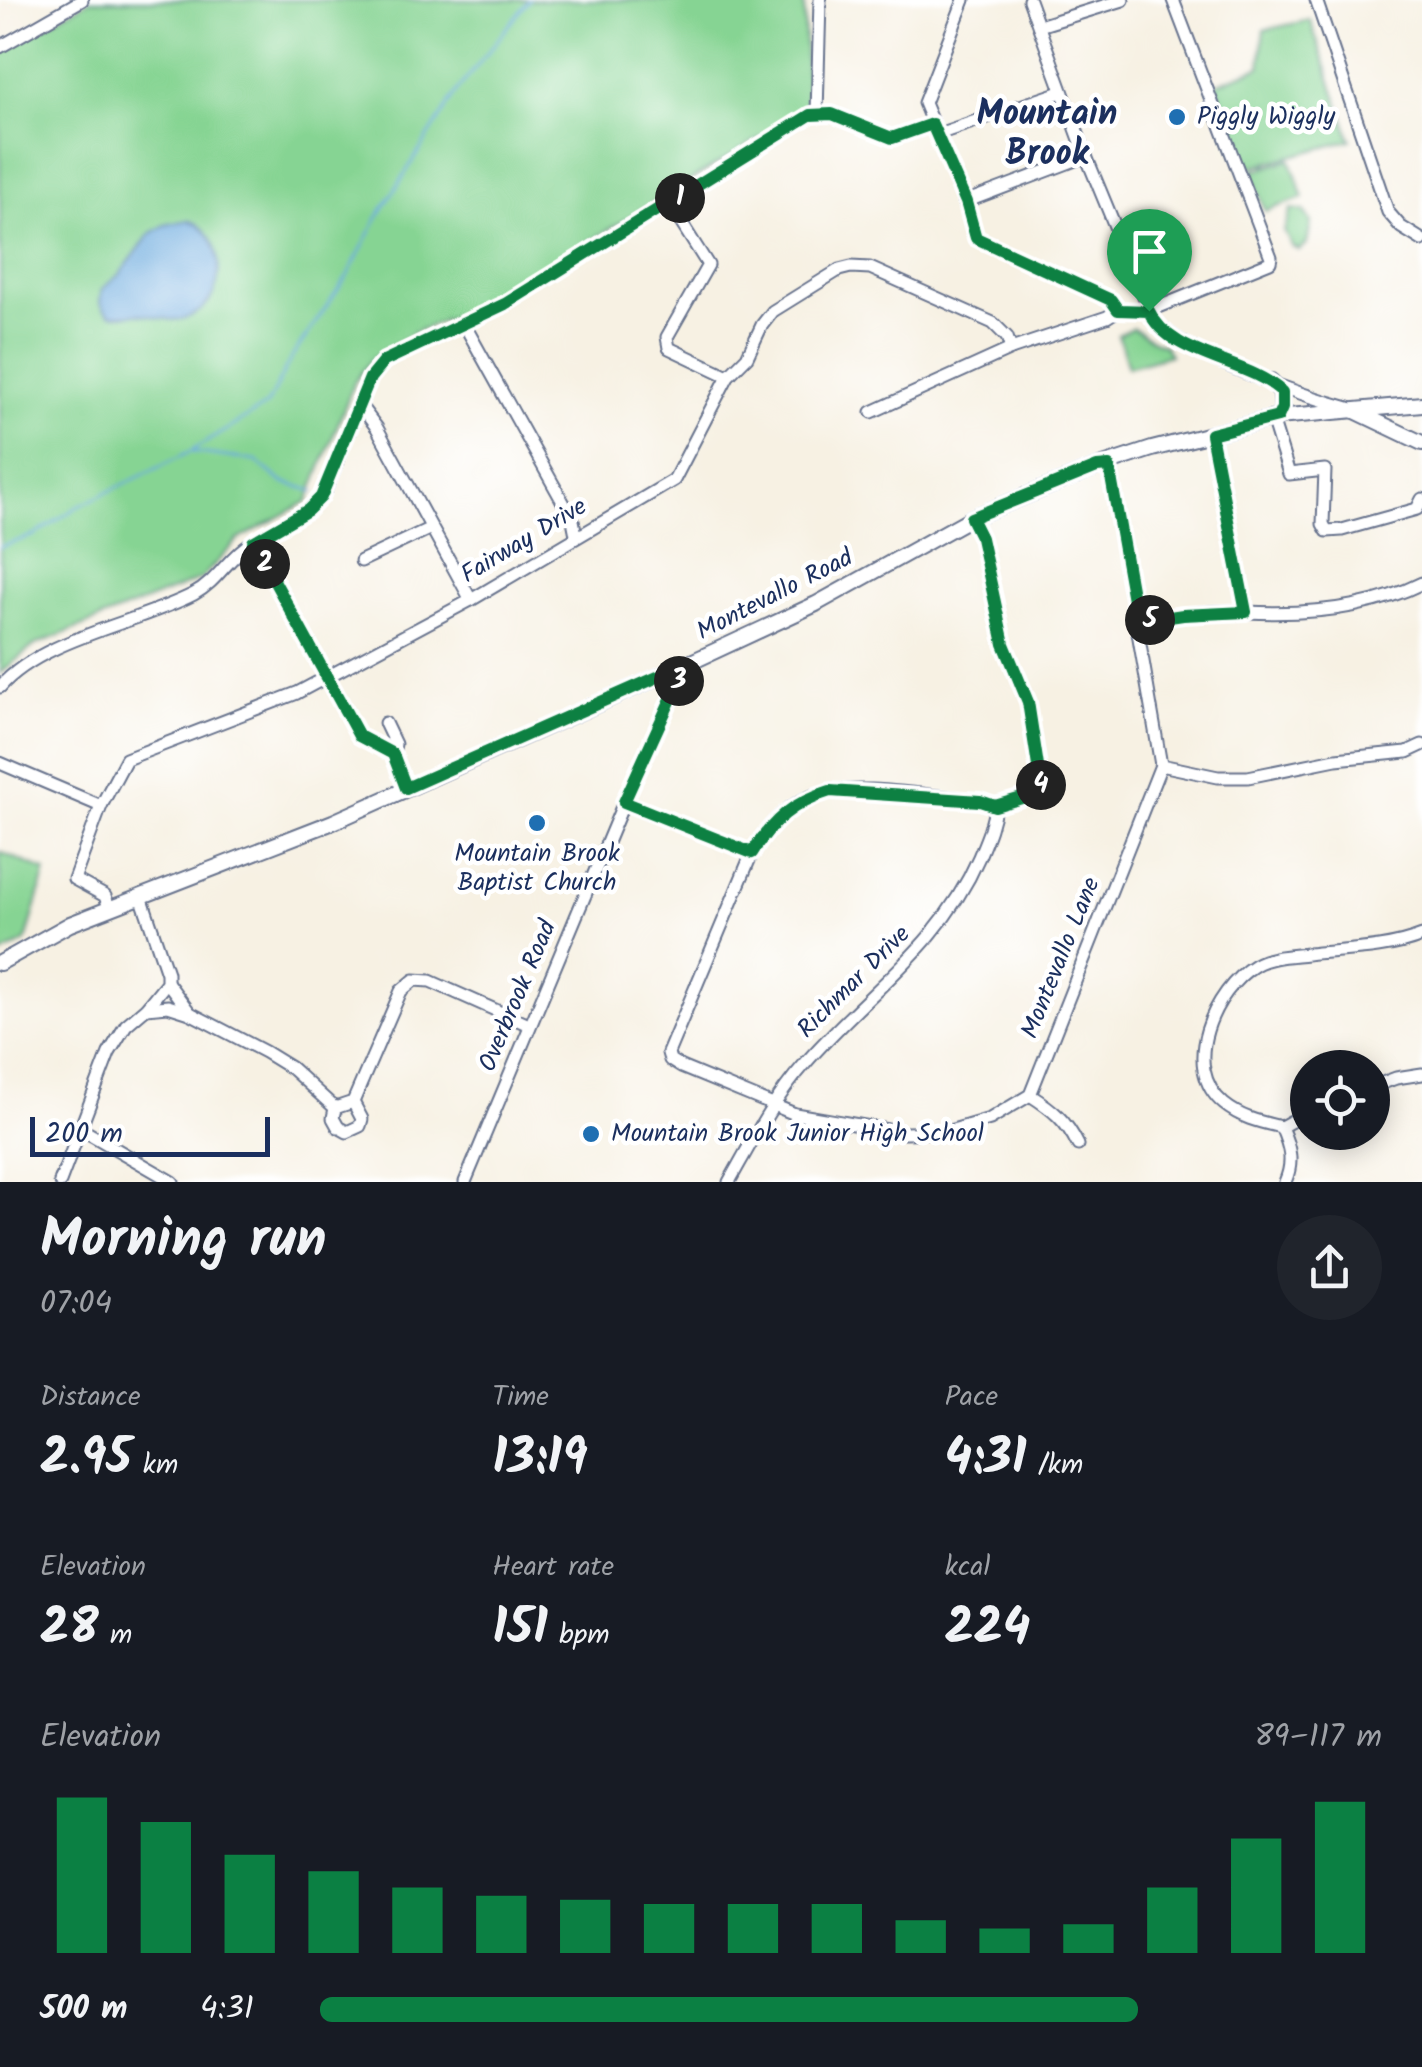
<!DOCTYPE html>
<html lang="en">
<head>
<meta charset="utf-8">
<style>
	:root { --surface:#171b24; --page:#20242c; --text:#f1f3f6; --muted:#9ea1a6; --accent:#0b8043 }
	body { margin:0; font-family:Kalam,sans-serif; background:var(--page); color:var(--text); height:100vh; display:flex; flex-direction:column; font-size:38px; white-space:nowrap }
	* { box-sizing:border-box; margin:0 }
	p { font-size:32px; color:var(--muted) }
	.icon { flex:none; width:55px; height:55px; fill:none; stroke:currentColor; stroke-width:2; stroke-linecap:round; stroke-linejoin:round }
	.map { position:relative; height:1182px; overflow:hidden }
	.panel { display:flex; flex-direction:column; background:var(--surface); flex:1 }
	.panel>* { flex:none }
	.buttons { position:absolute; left:1290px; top:1050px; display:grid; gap:20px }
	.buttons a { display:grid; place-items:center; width:100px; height:100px; border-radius:50%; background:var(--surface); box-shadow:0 5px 25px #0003; font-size:50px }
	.scale { position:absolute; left:30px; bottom:25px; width:240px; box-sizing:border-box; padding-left:10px; border:5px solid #1b2f5e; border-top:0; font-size:28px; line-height:35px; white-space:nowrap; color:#1b2f5e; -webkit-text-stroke:8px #fff; paint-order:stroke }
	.pin { position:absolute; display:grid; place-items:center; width:85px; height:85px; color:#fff; margin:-102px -42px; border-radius:50% 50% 50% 0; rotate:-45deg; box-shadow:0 0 10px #0007 }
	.pin .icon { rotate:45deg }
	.km { position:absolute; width:50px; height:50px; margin:-25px; border-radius:50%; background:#222; color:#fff; font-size:28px; line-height:50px; text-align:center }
	.round { display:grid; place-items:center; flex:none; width:105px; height:105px; border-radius:52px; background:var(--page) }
	.headline { display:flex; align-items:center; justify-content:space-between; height:170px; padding:0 40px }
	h1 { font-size:55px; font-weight:700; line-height:75px }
	.stats { display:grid; grid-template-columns:repeat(3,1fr); gap:15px; height:170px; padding:10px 40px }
	.stats div { display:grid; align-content:center }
	.stats b { font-size:50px; font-weight:700 }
	.stats small { font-size:28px; font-weight:400 }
	.stats p { font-size:28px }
	.chart { height:280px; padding:20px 40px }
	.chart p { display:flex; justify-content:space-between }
	.chart svg { width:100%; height:180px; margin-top:10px; stroke:var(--accent); stroke-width:6 }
	ul { padding:0 40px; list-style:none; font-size:32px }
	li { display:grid; grid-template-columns:160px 120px 1fr; align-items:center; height:75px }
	li i { height:25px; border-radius:12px; background:var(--accent) }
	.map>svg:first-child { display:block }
</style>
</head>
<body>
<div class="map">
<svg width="1422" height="1182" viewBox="0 0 1422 1182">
	<rect width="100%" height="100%" fill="#fff"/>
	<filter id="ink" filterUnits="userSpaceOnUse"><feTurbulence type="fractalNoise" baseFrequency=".01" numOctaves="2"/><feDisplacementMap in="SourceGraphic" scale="20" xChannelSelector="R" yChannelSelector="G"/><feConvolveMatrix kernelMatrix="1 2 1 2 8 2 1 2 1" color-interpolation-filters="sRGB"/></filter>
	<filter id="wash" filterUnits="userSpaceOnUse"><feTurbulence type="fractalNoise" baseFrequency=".0048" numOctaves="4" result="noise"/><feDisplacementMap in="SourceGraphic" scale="40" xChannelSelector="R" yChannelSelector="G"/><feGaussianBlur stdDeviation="2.25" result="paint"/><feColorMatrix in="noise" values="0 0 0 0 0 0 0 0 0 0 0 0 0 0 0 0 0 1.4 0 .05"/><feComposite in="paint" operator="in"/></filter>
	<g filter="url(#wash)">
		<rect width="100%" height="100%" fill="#f7f1e3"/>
		<g fill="#86d493" stroke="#508278" stroke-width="2.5">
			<path d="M90 0H804L807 110 516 286 463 313 413 333 371 360 354 383 308 501 238 540 201 579 35 645 0 673V52Z"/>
			<path d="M1310 20 1351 140 1248 168 1216 84 1260 67 1264 30Z"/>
			<path d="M1290 159 1304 198 1265 211 1251 172Z"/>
			<path d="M1291 209 1304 211 1311 222 1307 244 1299 250 1292 247 1284 231Z"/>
			<path d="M1132 328C1145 333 1145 340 1164 345L1170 355 1128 367 1118 335Z"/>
			<path d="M0 852 46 871 26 941 0 955Z"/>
		</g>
		<path fill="#6caade" stroke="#446c9e" stroke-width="2.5" d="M188 220C227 232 229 297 193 315 173 325 159 316 140 314 122 312 109 323 100 301L102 289 120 274 150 234 165 225Z"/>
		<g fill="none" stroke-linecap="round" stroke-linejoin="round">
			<g stroke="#6caade" stroke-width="2.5">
				<path d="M192 452 256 461 282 482 314 491"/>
				<path d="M0 547 35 535 77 507 190 452 267 405 290 360 348 275 379 215 458 90 529 0"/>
			</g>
		</g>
	</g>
	<g filter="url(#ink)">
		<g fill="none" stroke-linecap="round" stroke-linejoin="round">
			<g stroke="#68738d" stroke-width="15">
				<g id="minor">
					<path d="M964 0 924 103 965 202 976 238 1111 300 1118 310"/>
					<path d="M1029 0 1086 156 1154 321C1187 356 1301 395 1349 408"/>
					<path d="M1316 0 1388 212 1401 227 1422 240"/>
					<path d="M1039 26 1123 0"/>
					<path d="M0 47 82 0"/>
					<path d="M817 114 820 0"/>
					<path d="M938 134 1061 92"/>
					<path d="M965 202 1086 156"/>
					<path d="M670 205 708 265 667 337 669 348 728 376"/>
					<path d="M464 324 573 520 576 535"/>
					<path d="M359 404 377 428 471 600"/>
					<path d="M872 412 1011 349 1107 317 1118 310 1149 311 1270 262 1271 257 1173 0"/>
					<path d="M1272 419 1289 474 1325 470 1323 524 1327 531 1342 530 1417 509 1422 499"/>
					<path d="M1211 434 1246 612"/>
					<path d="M971 518 981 538 1004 644 1028 702 1042 792 995 806 980 801C935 797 847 780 807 798 782 809 766 830 752 853L668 1053 670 1060 681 1067 795 1114 905 1133 946 1132 990 1119 1030 1095 1161 765 1109 465"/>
					<path d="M253 541 359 736 393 754 406 788"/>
					<path d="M361 561 431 528"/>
					<path d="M1137 622C1173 616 1210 610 1246 612 1305 615 1368 610 1422 583"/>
					<path d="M0 687C43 638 136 624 194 594 217 582 229 556 251 543 277 526 309 516 326 489L370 378 384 361 505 304 810 115 833 114 892 138 932 125"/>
					<path d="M385 723 395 744 393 754"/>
					<path d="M0 763 101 806"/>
					<path d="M1161 765 1218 777H1248L1336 759 1407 752 1422 745"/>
					<path d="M624 802 752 853"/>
					<path d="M109 907 105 896 74 879 101 806 126 759 297 693 471 600 674 480 728 376 747 357 762 325 773 311 839 270 851 267 870 268 993 323 1007 337 1011 349"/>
					<path d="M167 982 190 1013 265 1052 291 1068 335 1108"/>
					<path d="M146 1008 168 1006 190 1013"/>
					<path d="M1372 1087 1396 1078 1422 1074"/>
					<path d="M1030 1095C1052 1109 1066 1120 1078 1145"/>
					<path d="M335 1108 353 1102 401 991 414 980 430 981 529 1025"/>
					<path d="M335 1108 333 1118 338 1127 347 1132 360 1126 362 1119 353 1102"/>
					<path d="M1281 1127 1308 1112"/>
					<path d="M83 1130 173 1182"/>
					<path d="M60 1182 109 1053 126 1025 146 1008 167 982V973L141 896"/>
					<path d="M465 1182 624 802 687 664"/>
					<path d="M729 1182C751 1143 773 1100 803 1066 866 992 939 949 979 857 986 840 993 825 995 806"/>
					<path d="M1285 1182C1294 1162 1290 1147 1281 1127 1260 1122 1241 1118 1224 1104 1179 1067 1214 990 1255 965 1270 956 1290 956 1307 954 1344 950 1387 950 1422 936"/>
				</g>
			</g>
			<g stroke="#68738d" stroke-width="18">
				<g id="major">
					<path d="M1271 381 1281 392 1282 408 1278 417"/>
					<path d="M1355 411 1422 443"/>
					<path d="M0 963 70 924 333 822 687 664 816 604 971 518 1097 467 1152 449 1278 417 1422 404"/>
				</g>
			</g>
			<use href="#minor" stroke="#fff" stroke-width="11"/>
			<use href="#major" stroke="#fff" stroke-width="14"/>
		</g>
	</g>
	<g fill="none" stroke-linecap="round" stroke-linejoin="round" filter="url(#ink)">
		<g stroke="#fff" stroke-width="20">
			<path id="route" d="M832 114 892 138 932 124 966 202 976 238 1111 300 1118 310 1149 311C1169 357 1247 359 1282 392V408L1278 417 1211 434 1246 612 1183 615 1137 622 1109 466 1097 467 971 518 981 538 1004 644 1028 702 1042 792 995 806 980 801 830 791C793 802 772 821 752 853L624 802 687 664 406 788 393 754 359 736 253 542 308 510 321 497 370 378 384 361 505 304 810 115Z"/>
		</g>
		<use href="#route" stroke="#0b8043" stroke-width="12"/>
	</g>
	<g fill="#1f6fb2" stroke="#fff" stroke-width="4">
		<circle cx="1177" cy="117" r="10"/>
		<circle cx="537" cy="823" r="10"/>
		<circle cx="591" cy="1134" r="10"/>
	</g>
	<g text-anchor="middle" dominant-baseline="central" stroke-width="9" stroke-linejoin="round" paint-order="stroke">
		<g font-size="25" fill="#1b2f5e" stroke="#fff" text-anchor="start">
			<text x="1197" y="117">Piggly Wiggly</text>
			<text x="537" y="854" text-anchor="middle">Mountain Brook<tspan x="537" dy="29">Baptist Church</tspan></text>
			<text x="611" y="1134">Mountain Brook Junior High School</text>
		</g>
		<g font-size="25" fill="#1b2f5e" stroke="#fff">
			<text transform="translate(524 541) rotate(-31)">Fairway Drive</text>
			<text transform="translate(775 595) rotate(-27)">Montevallo Road</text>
			<text transform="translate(1061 958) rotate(-68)">Montevallo Lane</text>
			<text transform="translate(854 982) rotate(-45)">Richmar Drive</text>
			<text transform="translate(518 996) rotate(-67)">Overbrook Road</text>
		</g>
		<g font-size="35" font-weight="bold" fill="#1b2f5e" stroke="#fff">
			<text x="1047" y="115">Mountain<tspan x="1047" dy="40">Brook</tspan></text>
		</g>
	</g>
</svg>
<div class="buttons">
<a><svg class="icon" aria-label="locate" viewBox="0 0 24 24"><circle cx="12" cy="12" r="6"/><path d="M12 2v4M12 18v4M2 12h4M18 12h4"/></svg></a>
</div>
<div class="scale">200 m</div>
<div class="pin" style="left:1149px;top:311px;background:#1e9e55"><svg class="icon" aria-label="arrive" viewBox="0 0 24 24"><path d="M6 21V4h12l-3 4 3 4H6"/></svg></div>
<b class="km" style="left:680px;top:198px">1</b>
<b class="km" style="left:265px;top:564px">2</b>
<b class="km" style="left:679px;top:681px">3</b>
<b class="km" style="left:1041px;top:785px">4</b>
<b class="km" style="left:1150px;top:620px">5</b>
</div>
<section class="panel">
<div class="headline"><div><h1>Morning run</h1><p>07:04</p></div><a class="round"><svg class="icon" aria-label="share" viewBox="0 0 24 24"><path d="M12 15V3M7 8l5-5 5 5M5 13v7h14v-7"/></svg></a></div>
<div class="stats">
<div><p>Distance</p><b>2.95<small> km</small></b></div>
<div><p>Time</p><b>13:19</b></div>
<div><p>Pace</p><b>4:31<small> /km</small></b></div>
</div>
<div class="stats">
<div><p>Elevation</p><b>28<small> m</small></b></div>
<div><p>Heart rate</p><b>151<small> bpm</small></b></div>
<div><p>kcal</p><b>224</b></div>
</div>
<div class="chart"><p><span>Elevation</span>89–117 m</p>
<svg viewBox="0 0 160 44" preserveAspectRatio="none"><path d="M5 44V6M15 44V12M25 44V20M35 44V24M45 44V28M55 44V30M65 44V31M75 44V32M85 44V32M95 44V32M105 44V36M115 44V38M125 44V37M135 44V28M145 44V16M155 44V7"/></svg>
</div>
<ul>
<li><b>500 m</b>4:31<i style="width:77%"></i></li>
</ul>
</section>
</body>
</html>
